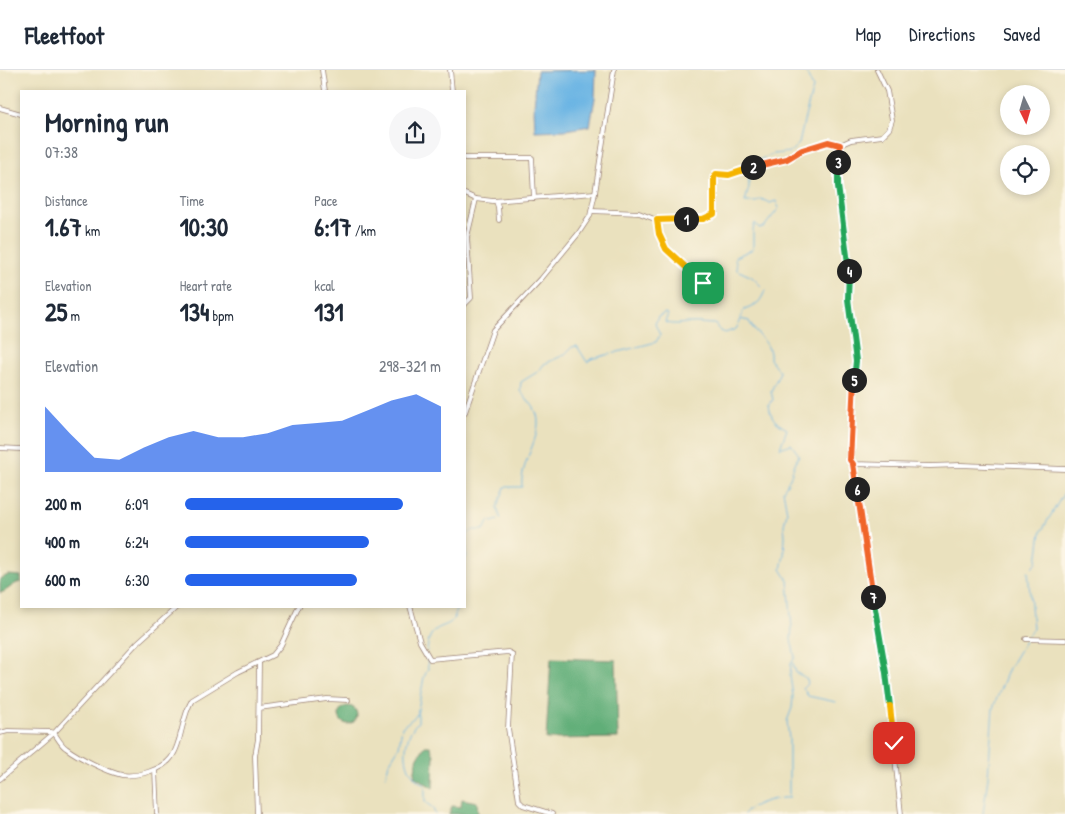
<!DOCTYPE html>
<html lang="en">
<head>
<meta charset="utf-8">
<style>
	:root { --surface:#fff; --page:#f6f6f7; --text:#1f2937; --muted:#747a83; --line:#e0e1e3; --accent:#2563eb }
	body { margin:0; font-family:"Patrick Hand",sans-serif; background:var(--page); color:var(--text); height:100vh; display:flex; flex-direction:column; font-size:19px; white-space:nowrap }
	* { box-sizing:border-box; margin:0 }
	p { font-size:16px; color:var(--muted) }
	.icon { flex:none; width:28px; height:28px; fill:none; stroke:currentColor; stroke-width:2; stroke-linecap:round; stroke-linejoin:round }
	.map { position:relative; flex:1; overflow:hidden }
	.side { position:absolute; left:20px; top:20px; width:446px; height:518px; display:flex; flex-direction:column; background:var(--surface); border-radius:0px; box-shadow:0 2px 8px #0003 }
	.side>* { flex:none }
	.needle { width:32px; rotate:175deg }
	.fabs { position:absolute; left:1000px; top:15px; display:grid; gap:10px }
	.fabs a { display:grid; place-items:center; width:50px; height:50px; border-radius:50%; background:var(--surface); box-shadow:0 2px 8px #0003; font-size:25px }
	.pin { position:absolute; display:grid; place-items:center; width:42px; height:42px; color:#fff; margin:-21px; border-radius:10px; box-shadow:0 2px 8px #0006 }
	.km { position:absolute; width:25px; height:25px; margin:-12px; border-radius:50%; background:#222; color:#fff; font-size:14px; line-height:25px; text-align:center }
	.round { display:grid; place-items:center; flex:none; width:52px; height:52px; border-radius:26px; background:var(--page) }
	.headline { display:flex; align-items:center; justify-content:space-between; height:85px; padding:0 25px }
	h1 { font-size:28px; font-weight:700; line-height:38px }
	.figures { display:grid; grid-template-columns:repeat(3,1fr); gap:8px; height:85px; padding:5px 25px }
	.figures div { display:grid; align-content:center }
	.figures b { font-size:25px; font-weight:700 }
	.figures small { font-size:14px; font-weight:400 }
	.figures p { font-size:14px }
	.chart { height:140px; padding:10px 25px }
	.chart p { display:flex; justify-content:space-between }
	.chart svg { width:100%; height:90px; margin-top:5px; fill:var(--accent); opacity:.7 }
	ul { padding:0 25px; list-style:none; font-size:16px }
	li { display:grid; grid-template-columns:80px 60px 1fr; align-items:center; height:38px }
	li i { height:12px; border-radius:6px; background:var(--accent) }
	header { display:flex; align-items:center; gap:30px; box-sizing:border-box; height:70px; padding:0 25px; background:var(--surface); border-bottom:1px solid var(--line) }
	header strong { font-size:24px }
	nav { display:flex; gap:28px; margin-inline-start:auto; font-size:18px }
	.map>svg:first-child { display:block }
</style>
</head>
<body>
<header>
<strong>Fleetfoot</strong>
<nav><a>Map</a><a>Directions</a><a>Saved</a></nav>
</header>
<div class="map">
<svg width="1065" height="744" viewBox="0 0 1065 744">
	<rect width="100%" height="100%" fill="#fcf5e5"/>
	<filter id="ink" filterUnits="userSpaceOnUse"><feTurbulence type="fractalNoise" baseFrequency=".02" numOctaves="2"/><feDisplacementMap in="SourceGraphic" scale="10" xChannelSelector="R" yChannelSelector="G"/><feConvolveMatrix kernelMatrix="1 2 1 2 8 2 1 2 1" color-interpolation-filters="sRGB"/></filter>
	<filter id="wash" filterUnits="userSpaceOnUse"><feTurbulence type="fractalNoise" baseFrequency=".0096" numOctaves="4" result="noise"/><feDisplacementMap in="SourceGraphic" scale="20" xChannelSelector="R" yChannelSelector="G"/><feGaussianBlur stdDeviation="1.12" result="paint"/><feColorMatrix in="noise" values="0 0 0 0 0 0 0 0 0 0 0 0 0 0 0 0 0 1.4 0 .05"/><feComposite in="paint" operator="in"/></filter>
	<g filter="url(#wash)">
		<rect width="100%" height="100%" fill="#eae1be"/>
		<g fill="#60ae78" stroke="#556652">
			<path d="M8 505 21 506V512C13 513 8 521 0 523V509Z"/>
			<path d="M551 588 616 590 618 668 546 669Z"/>
			<circle cx="348" cy="645" r="9"/>
			<path d="M425 676H430L434 685 433 718 414 706 417 689Z"/>
			<path d="M462 729 477 732 478 744H449L452 736 461 737Z"/>
		</g>
		<path fill="#6cb5e4" stroke="#5b6a88" d="M596 0 595 28 590 56 565 60 535 61 534 37 537 1Z"/>
		<g fill="none" stroke-linecap="round" stroke-linejoin="round">
			<g stroke="#6cb5e4" stroke-width="1">
				<path d="M465 491 467 485 466 466 473 460H484L489 450 492 452 501 449 497 438 505 417H522C519 391 547 362 535 340 532 333 524 327 520 321L521 312 539 301 544 294 564 285 572 277 577 276 587 292 591 289 656 272 660 265 655 254 658 247 665 243 668 244 665 252C674 256 681 253 690 253 698 252 707 254 715 254L719 260 725 263 736 259 741 250"/>
				<path d="M1027 567 1033 558 1028 501 1037 492 1041 462 1065 421"/>
				<path d="M427 581C428 576 428 569 431 565 441 550 454 562 457 536"/>
				<path d="M793 593 796 603C801 605 807 607 808 613L803 618 808 626 836 632"/>
				<path d="M418 645V652C405 664 401 690 413 705 416 710 421 712 425 716V732L433 738 435 744"/>
				<path d="M386 706 389 693 399 677 402 657 417 645 424 607 428 599 427 588"/>
				<path d="M744 744C750 734 777 727 789 728V669L787 651 792 638 793 626 790 606 791 594 795 587 791 569 792 558 788 510 781 499 784 485 785 466 784 455 787 442 783 420C792 409 792 397 799 385L791 374 780 378 787 359C776 353 770 348 769 334L773 330 771 321 780 302 770 289C772 272 755 265 749 251L740 249 744 240C756 236 761 232 765 220L752 207 737 200 735 187 753 179V160L755 153 759 158 764 157 779 138 776 131 770 133 761 129 756 132H745L749 117 748 91 759 90 774 84 790 82 799 74 805 47 813 18 805 0"/>
				<path d="M983 744 988 707 993 638 1009 598 1025 571"/>
			</g>
		</g>
	</g>
	<g filter="url(#ink)">
		<g fill="none" stroke-linecap="round" stroke-linejoin="round">
			<g stroke="#9a8074" stroke-width="5.5">
				<g id="street">
					<path d="M322 0 325 21"/>
					<path d="M450 0 452 21"/>
					<path d="M0 38 21 44"/>
					<path d="M840 75 838 115 848 185V229L856 291 850 390 853 394 930 396 961 395 1065 399"/>
					<path d="M465 88H532L534 128"/>
					<path d="M465 124 476 129 493 131 595 123"/>
					<path d="M496 131 498 137 499 150"/>
					<path d="M592 141 639 143 657 150 703 149 712 146 715 143 714 108 716 104 729 105 750 97 787 89 802 80 828 72 840 75 851 70 882 66 889 59 892 50 887 21 877 0"/>
					<path d="M657 150 659 164 666 179 703 213"/>
					<path d="M465 234 471 228 467 167 476 129"/>
					<path d="M465 342 493 260 541 209 578 164 590 146 595 123 614 0"/>
					<path d="M0 378 21 379"/>
					<path d="M853 394 886 603 901 744"/>
					<path d="M410 536 420 572 430 589 508 582 512 584 508 658 519 731 523 735 552 744"/>
					<path d="M1026 569 1065 570"/>
					<path d="M259 638 327 629 348 630"/>
					<path d="M0 663 8 661 51 662 54 663 137 573 178 536"/>
					<path d="M155 700 157 744"/>
					<path d="M0 709 54 663C58 668 61 675 66 678 78 687 107 702 122 705 137 707 162 700 171 688 182 674 181 648 192 630L238 602 273 585 281 575 299 536"/>
					<path d="M257 744 255 686 258 669 259 593"/>
				</g>
			</g>
			<use href="#street" stroke="#fff" stroke-width="4"/>
		</g>
	</g>
	<g fill="none" stroke-linecap="round" stroke-linejoin="round" filter="url(#ink)">
		<g stroke="#fff" stroke-width="10">
			<path id="split-1" d="M686 149 657 150 659 164 666 179 703 213"/>
		</g>
		<g stroke="#fff" stroke-width="10">
			<path id="split-2" d="M686 149H703L714 144V108L716 104 729 105 753 97"/>
		</g>
		<g stroke="#fff" stroke-width="10">
			<path id="split-3" d="M753 97 787 89 802 80 828 72 840 75 838 92"/>
		</g>
		<g stroke="#fff" stroke-width="10">
			<path id="split-4" d="M838 92V116L849 201"/>
		</g>
		<g stroke="#fff" stroke-width="10">
			<path id="split-5" d="M849 201 848 229 856 291 854 310"/>
		</g>
		<g stroke="#fff" stroke-width="10">
			<path id="split-6" d="M854 310 850 390 853 394 857 419"/>
		</g>
		<g stroke="#fff" stroke-width="10">
			<path id="split-7" d="M857 419 873 527"/>
		</g>
		<g stroke="#fff" stroke-width="10">
			<path id="split-8" d="M873 527 886 603 890 636"/>
		</g>
		<g stroke="#fff" stroke-width="10">
			<path id="split-9" d="M890 636 894 673"/>
		</g>
		<use href="#split-1" stroke="#f5b400" stroke-width="6"/>
		<use href="#split-2" stroke="#f5b400" stroke-width="6"/>
		<use href="#split-3" stroke="#f0652b" stroke-width="6"/>
		<use href="#split-4" stroke="#22a559" stroke-width="6"/>
		<use href="#split-5" stroke="#22a559" stroke-width="6"/>
		<use href="#split-6" stroke="#f0652b" stroke-width="6"/>
		<use href="#split-7" stroke="#f0652b" stroke-width="6"/>
		<use href="#split-8" stroke="#22a559" stroke-width="6"/>
		<use href="#split-9" stroke="#f5b400" stroke-width="6"/>
	</g>
</svg>
<div class="fabs">
<a><svg class="needle" viewBox="-14 -14 28 28"><path d="M0-13l5 13h-10z" fill="#e53935"/><path d="M0 13l5-13h-10z" fill="#747a83"/></svg></a>
<a><svg class="icon" aria-label="locate" viewBox="0 0 24 24"><circle cx="12" cy="12" r="6"/><path d="M12 2v4M12 18v4M2 12h4M18 12h4"/></svg></a>
</div>
<div class="pin" style="left:703px;top:213px;background:#1e9e55"><svg class="icon" aria-label="arrive" viewBox="0 0 24 24"><path d="M6 21V4h12l-3 4 3 4H6"/></svg></div>
<div class="pin" style="left:894px;top:673px;background:#d93025"><svg class="icon" aria-label="check" viewBox="0 0 24 24"><path d="M5 12l5 5 9-10"/></svg></div>
<b class="km" style="left:686px;top:149px">1</b>
<b class="km" style="left:753px;top:97px">2</b>
<b class="km" style="left:838px;top:92px">3</b>
<b class="km" style="left:849px;top:201px">4</b>
<b class="km" style="left:854px;top:310px">5</b>
<b class="km" style="left:857px;top:419px">6</b>
<b class="km" style="left:873px;top:527px">7</b>
<section class="side">
<div class="headline"><div><h1>Morning run</h1><p>07:38</p></div><a class="round"><svg class="icon" aria-label="share" viewBox="0 0 24 24"><path d="M12 15V3M7 8l5-5 5 5M5 13v7h14v-7"/></svg></a></div>
<div class="figures">
<div><p>Distance</p><b>1.67<small> km</small></b></div>
<div><p>Time</p><b>10:30</b></div>
<div><p>Pace</p><b>6:17<small> /km</small></b></div>
</div>
<div class="figures">
<div><p>Elevation</p><b>25<small> m</small></b></div>
<div><p>Heart rate</p><b>134<small> bpm</small></b></div>
<div><p>kcal</p><b>131</b></div>
</div>
<div class="chart"><p><span>Elevation</span>298–321 m</p>
<svg viewBox="0 0 160 44" preserveAspectRatio="none"><path d="M0 44V12L10 25L20 37L30 38L40 32L50 27L60 24L70 27L80 27L90 25L100 21L110 20L120 19L130 14L140 9L150 6L160 12V44z"/></svg>
</div>
<ul>
<li><b>200 m</b>6:09<i style="width:85%"></i></li>
<li><b>400 m</b>6:24<i style="width:72%"></i></li>
<li><b>600 m</b>6:30<i style="width:67%"></i></li>
</ul>
</section>
</div>
</body>
</html>
